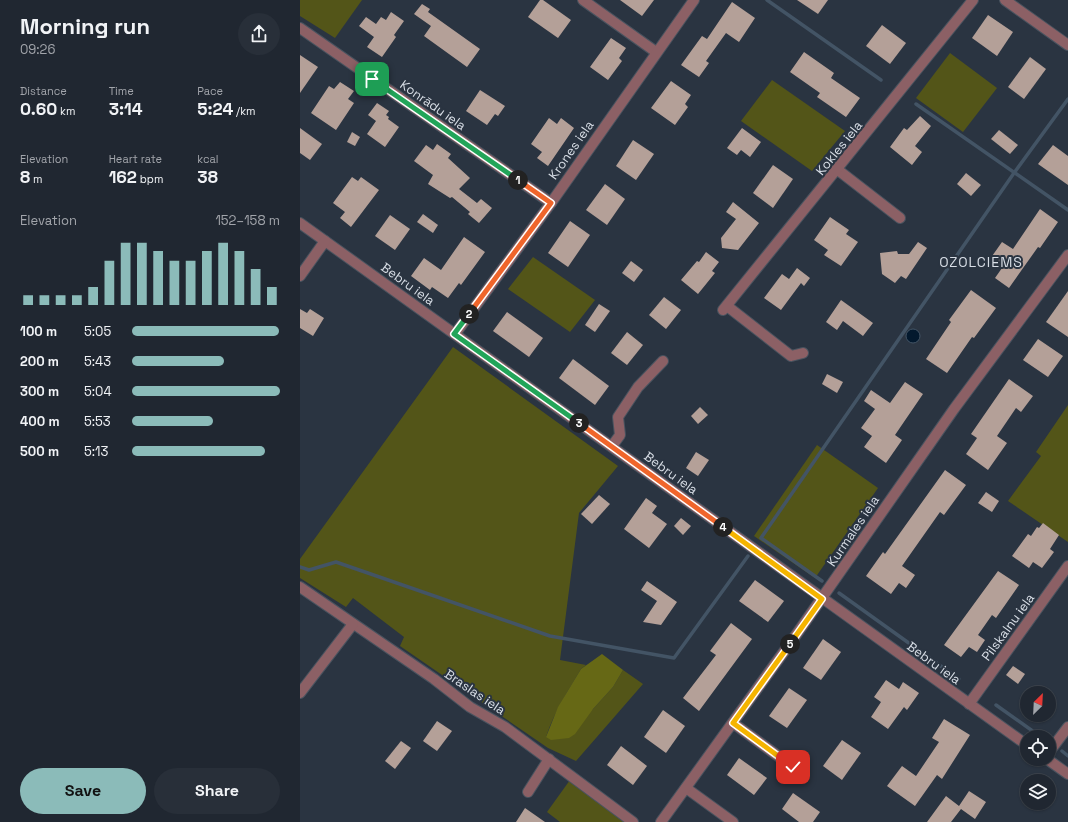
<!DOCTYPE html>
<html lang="en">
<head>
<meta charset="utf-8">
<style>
	:root { --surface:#202731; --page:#282f39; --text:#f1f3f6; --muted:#a2a5ab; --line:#3d444d; --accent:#8bbbb9 }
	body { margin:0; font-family:"Space Grotesk",sans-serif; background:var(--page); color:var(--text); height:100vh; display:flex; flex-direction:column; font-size:15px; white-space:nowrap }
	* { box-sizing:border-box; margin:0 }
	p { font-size:13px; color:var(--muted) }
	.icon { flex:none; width:22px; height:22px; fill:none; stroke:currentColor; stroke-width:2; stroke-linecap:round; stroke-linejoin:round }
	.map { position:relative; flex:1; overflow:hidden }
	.details { display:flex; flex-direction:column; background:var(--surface); width:300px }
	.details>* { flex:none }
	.needle { width:26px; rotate:24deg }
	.controls { position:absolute; left:720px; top:686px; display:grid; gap:8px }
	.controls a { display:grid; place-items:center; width:36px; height:36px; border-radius:50%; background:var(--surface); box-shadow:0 1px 3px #0004,0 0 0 1px var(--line); font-size:20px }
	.pin { position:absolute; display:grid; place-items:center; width:34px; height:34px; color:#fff; margin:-17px; border-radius:8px; box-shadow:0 2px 6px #0006 }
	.km { position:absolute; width:20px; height:20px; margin:-10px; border-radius:50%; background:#222; color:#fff; font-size:11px; line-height:20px; text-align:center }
	.round { display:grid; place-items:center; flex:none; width:42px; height:42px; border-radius:21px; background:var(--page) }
	.head { display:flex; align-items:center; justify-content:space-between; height:68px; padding:0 20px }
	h1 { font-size:22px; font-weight:700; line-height:30px }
	.figures { display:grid; grid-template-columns:repeat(3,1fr); gap:6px; height:68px; padding:4px 20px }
	.figures div { display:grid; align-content:center }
	.figures b { font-size:17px; font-weight:700 }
	.figures small { font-size:11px; font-weight:400 }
	.figures p { font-size:11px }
	.chart { height:112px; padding:8px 20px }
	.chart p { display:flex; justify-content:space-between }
	.chart svg { width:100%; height:72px; margin-top:4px; stroke:var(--accent); stroke-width:6 }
	.cta { display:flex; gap:8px; margin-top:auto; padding:8px 20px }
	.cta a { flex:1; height:46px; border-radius:24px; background:var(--accent); color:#111; font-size:16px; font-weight:700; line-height:46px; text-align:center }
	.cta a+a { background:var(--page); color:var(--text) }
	ul { padding:0 20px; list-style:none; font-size:13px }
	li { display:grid; grid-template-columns:64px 48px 1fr; align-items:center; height:30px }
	li i { height:10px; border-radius:5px; background:var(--accent) }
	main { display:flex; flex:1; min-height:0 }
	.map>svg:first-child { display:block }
</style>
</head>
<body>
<main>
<section class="details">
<div class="head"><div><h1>Morning run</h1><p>09:26</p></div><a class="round"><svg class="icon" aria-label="share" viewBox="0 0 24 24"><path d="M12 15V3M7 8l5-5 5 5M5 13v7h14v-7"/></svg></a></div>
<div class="figures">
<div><p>Distance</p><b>0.60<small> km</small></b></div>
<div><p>Time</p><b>3:14</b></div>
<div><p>Pace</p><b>5:24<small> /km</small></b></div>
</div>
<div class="figures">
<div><p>Elevation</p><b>8<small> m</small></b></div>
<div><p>Heart rate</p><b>162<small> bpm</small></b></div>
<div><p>kcal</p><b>38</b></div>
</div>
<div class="chart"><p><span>Elevation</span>152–158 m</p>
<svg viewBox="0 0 160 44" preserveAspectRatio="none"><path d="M5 44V38M15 44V38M25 44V38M35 44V38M45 44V33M55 44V17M65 44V6M75 44V6M85 44V11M95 44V17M105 44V17M115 44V11M125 44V6M135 44V11M145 44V22M155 44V33"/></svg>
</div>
<ul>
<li><b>100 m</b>5:05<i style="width:99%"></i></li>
<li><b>200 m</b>5:43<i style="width:62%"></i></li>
<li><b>300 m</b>5:04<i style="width:100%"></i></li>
<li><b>400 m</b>5:53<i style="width:55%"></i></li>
<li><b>500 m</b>5:13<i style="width:90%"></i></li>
</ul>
<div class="cta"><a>Save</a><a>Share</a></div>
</section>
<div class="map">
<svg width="768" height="822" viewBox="0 0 768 822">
	<rect width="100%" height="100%" fill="#2a3441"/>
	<g fill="#535518">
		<path d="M0 0H62L35 38 0 16Z"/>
		<path d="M650 53 697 88 663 132 616 98Z"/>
		<path d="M472 80 545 131 512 171 441 121Z"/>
		<path d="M233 257 295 300 270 332 208 289Z"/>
		<path d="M153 347 318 466 279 513 260 660 286 665 281 669C268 691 254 712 246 737L293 709 313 687 323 670 343 684 276 761 248 748 100 646 104 637 53 598 46 607 0 578V559Z"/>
		<path d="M768 405V542L708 501 741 456 736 452Z"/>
		<path d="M517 445 578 488 515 578 454 536Z"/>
		<path d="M270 780 325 822H260L247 812Z"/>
	</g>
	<path fill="#666815" d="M302 654 323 670 313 687 293 709 275 734 269 738 251 740 246 737 258 707 281 669Z"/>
	<circle fill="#03192e" stroke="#435465" cx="613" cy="336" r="7"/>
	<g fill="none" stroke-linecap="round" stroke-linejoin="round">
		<g stroke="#435465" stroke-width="3.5">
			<path d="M467 0 581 80"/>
			<path d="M616 104 768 210"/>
			<path d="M0 567 9 570 36 562 250 636 374 658 448 556"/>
			<path d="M522 581 461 538 714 173 768 99"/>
			<path d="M539 593 659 679"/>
			<path d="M696 705 741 737"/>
			<path d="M762 751 768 756"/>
		</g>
	</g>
	<g fill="#b4a098">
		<path d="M240 0H243L271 20 258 38 228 17Z"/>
		<path d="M320 0H354L342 16Z"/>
		<path d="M497 0H528L518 14Z"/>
		<path d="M432 2 455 18 439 42 426 33 406 61 409 63 399 77 381 65 402 36 407 39Z"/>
		<path d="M122 4 130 9 128 12 180 49 167 67 124 36 131 26 114 14Z"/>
		<path d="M91 12 104 21 94 35 96 37 82 57 67 47 74 37 59 26 66 17 76 24 81 17 86 20Z"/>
		<path d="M688 15 713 32 697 56 672 38Z"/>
		<path d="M582 25 606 43 590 64 566 46Z"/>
		<path d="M311 38 326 48 319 58 322 61 308 80 290 67Z"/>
		<path d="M504 52 534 73 531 78 560 98 546 117 517 97 520 93 490 72Z"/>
		<path d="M0 55 18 67 0 93Z"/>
		<path d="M730 57 746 69 724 99 708 87Z"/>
		<path d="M371 81 391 95 385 104 388 107 375 125 351 108Z"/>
		<path d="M40 82 54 91 48 99 54 103 36 130 11 113 29 86 34 89Z"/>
		<path d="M180 90 205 106 198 116 195 114 187 125 166 111Z"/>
		<path d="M77 103 89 111 86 115 89 117 88 119 99 127 85 147 67 134 76 121 68 115Z"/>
		<path d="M620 116 631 126 615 146 622 152 612 165 590 147 604 128 607 130Z"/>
		<path d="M249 118 257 124 261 118 274 128 248 166 237 158 242 152 231 144Z"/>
		<path d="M0 128 22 144 10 160 0 153Z"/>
		<path d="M442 128 461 142 450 157 441 150 437 155 427 148Z"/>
		<path d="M699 130 718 145 710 154 691 139Z"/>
		<path d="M52 132 60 137 55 146 47 142Z"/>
		<path d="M333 140 354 154 336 180 316 166Z"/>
		<path d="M137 144 151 154 148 158 170 178 159 189 177 203 181 199 192 208 179 223 168 214 170 212 152 197 150 198 128 184 133 175 114 161 126 145 133 150Z"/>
		<path d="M753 145 768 156V185L738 164Z"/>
		<path d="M473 165 493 179 473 208 453 193Z"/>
		<path d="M666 173 681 185 671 196 657 184Z"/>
		<path d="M52 177 58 181 61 177 79 190 51 227 40 218 45 212 33 203Z"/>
		<path d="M305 184 325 199 307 225 286 210Z"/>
		<path d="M433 202 459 223 438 250 422 248 421 238 436 219 426 212Z"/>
		<path d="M740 209 758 222 740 248 738 247 709 288 695 278 702 268 690 259 702 242 713 249Z"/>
		<path d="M123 214 138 225 133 233 117 222Z"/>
		<path d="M90 215 110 229 95 250 75 236Z"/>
		<path d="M530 217 549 230 546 234 558 242 541 266 524 255 528 250 514 240Z"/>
		<path d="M270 221 290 235 268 267 248 253Z"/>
		<path d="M164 237 185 252 161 285 159 283 148 298 132 287 130 290 111 276 124 258 141 270Z"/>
		<path d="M618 242 627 248 606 279 601 276 595 283 582 274 580 253 597 251 598 254H609Z"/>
		<path d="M406 252 419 262 412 271 415 273 398 294 381 280 397 261 399 262Z"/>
		<path d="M331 261 343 270 334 282 322 273Z"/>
		<path d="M497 268 510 278 504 286 501 283 481 310 464 298 482 274 489 279Z"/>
		<path d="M671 290 696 308 674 338 672 337 647 373 626 359 651 322 649 320Z"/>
		<path d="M768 291V337L746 322Z"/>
		<path d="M364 297 381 310 366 329 349 315Z"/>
		<path d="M541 300 573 323 563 336 543 321 537 330 526 322Z"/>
		<path d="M299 304 310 311 295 332 285 325Z"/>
		<path d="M0 309 7 313 10 309 24 318 13 336 0 328Z"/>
		<path d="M207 312 243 338 229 357 193 331Z"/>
		<path d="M327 332 343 345 327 365 311 353Z"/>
		<path d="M738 339 763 356 748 377 723 360Z"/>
		<path d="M273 359 309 386 295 405 259 378Z"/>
		<path d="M527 374 543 382 537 393 522 384Z"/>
		<path d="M709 379 733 396 721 412 716 408 697 436 707 443 688 470 666 454 677 438 671 434Z"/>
		<path d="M605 382 623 394 595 435 602 440 586 463 564 447 572 436 561 428 575 409 564 401 571 390 590 403Z"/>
		<path d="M400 407 408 415 398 424 391 416Z"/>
		<path d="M396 452 409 460 398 476 386 468Z"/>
		<path d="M645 470 666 485 644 515 640 512 602 566 615 575 606 588 599 583 591 594 566 576 583 552 585 554Z"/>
		<path d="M686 492 699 501 692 512 678 503Z"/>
		<path d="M299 495 310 504 292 524 281 514Z"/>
		<path d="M346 498 357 506 352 513 367 524 349 548 324 529Z"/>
		<path d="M381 518 391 526 383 535 374 526Z"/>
		<path d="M743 523 759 535 750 549 754 552 742 568 733 562 729 568 712 556 728 534 731 536 737 527 739 528Z"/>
		<path d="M698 571 719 585 696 618 692 615 678 635 685 640 677 652 669 647 661 657 644 645Z"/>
		<path d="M455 580 484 601 468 622 439 601Z"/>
		<path d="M347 581 377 602 361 625 343 622 357 601 341 590Z"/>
		<path d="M431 623 452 639 399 711 383 698 416 655 410 651Z"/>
		<path d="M523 639 541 652 521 680 503 668Z"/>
		<path d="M713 666 725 674 718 684 706 675Z"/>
		<path d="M586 680 599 689 603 682 619 693 607 710 604 707 588 729 571 717 581 702 574 697Z"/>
		<path d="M489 688 507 700 487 728 469 716Z"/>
		<path d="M363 710 385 726 366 753 344 737Z"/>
		<path d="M644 719 670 735 642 779 637 775 615 806 587 786 602 766 616 776 639 742 632 738Z"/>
		<path d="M137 721 152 731 137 751 123 741Z"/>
		<path d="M542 740 561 753 542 780 523 766Z"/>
		<path d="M101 741 111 748 95 769 85 761Z"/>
		<path d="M321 746 347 766 333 785 307 765Z"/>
		<path d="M439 758 467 778 454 795 427 775Z"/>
		<path d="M669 791 686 802 675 819 661 809 651 822H627L646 796 659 806Z"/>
		<path d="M493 793 520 812 513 822H499L482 809Z"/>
		<path d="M225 808 245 822H216Z"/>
	</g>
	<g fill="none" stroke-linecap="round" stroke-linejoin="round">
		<g stroke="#49535f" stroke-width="12">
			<g id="minor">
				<path d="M283 0 356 52"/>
				<path d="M705 0 768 45"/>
				<path d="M0 28 251 203"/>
				<path d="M538 170 600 218"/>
				<path d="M0 223 727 745"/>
				<path d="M0 276 25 241"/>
				<path d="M427 306 491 356 503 353"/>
				<path d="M423 310 673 0"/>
				<path d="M155 334 251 203 394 0"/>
				<path d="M312 446 320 435 318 417 338 387 363 361"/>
				<path d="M0 587 134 679 170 707 205 727 333 822"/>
				<path d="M0 693 53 624"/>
				<path d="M669 704 768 566"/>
				<path d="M433 723 493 767"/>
				<path d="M749 752 768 727"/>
				<path d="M747 759 768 774"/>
				<path d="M386 788 433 822"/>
				<path d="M228 792 249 759"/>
				<path d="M361 822 496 635 654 409 768 255"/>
			</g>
		</g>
		<use href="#minor" stroke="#8c6065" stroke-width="10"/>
	</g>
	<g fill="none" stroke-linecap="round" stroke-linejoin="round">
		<g stroke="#fff" stroke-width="8">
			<path id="split-1" d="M72 79 218 180"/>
		</g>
		<g stroke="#fff" stroke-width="8">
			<path id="split-2" d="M169 314 251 203 218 180"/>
		</g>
		<g stroke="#fff" stroke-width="8">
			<path id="split-3" d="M169 314 154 334 279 423"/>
		</g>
		<g stroke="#fff" stroke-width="8">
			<path id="split-4" d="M279 423 423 527"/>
		</g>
		<g stroke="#fff" stroke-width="8">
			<path id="split-5" d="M423 527 522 599 490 644"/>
		</g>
		<g stroke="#fff" stroke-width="8">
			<path id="split-6" d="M490 644 433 723 493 767"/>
		</g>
		<use href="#split-1" stroke="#22a559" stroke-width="5"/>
		<use href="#split-2" stroke="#f0652b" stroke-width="5"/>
		<use href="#split-3" stroke="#22a559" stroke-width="5"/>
		<use href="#split-4" stroke="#f0652b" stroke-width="5"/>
		<use href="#split-5" stroke="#f5b400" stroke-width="5"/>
		<use href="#split-6" stroke="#f5b400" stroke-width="5"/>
	</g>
	<g text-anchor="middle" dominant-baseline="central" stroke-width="4" stroke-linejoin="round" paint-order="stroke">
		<g font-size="13" fill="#d8dee6" stroke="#2a3441">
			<text transform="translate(133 105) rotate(35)">Konrādu iela</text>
			<text transform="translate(539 148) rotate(-51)">Kokles iela</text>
			<text transform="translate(271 150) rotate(-55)">Krones iela</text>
			<text transform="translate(108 284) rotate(36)">Bebru iela</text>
			<text transform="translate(371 473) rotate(36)">Bebru iela</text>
			<text transform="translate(553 531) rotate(-56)">Kurmales iela</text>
			<text transform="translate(708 627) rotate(-54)">Pilskalnu iela</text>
			<text transform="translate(634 663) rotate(36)">Bebru iela</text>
			<text transform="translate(175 692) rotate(34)">Braslas iela</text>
		</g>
		<g font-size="14" letter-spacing="1" fill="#d8dee6" stroke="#2a3441">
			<text x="681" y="262">OZOLCIEMS</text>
		</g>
	</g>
</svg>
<div class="controls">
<a><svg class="needle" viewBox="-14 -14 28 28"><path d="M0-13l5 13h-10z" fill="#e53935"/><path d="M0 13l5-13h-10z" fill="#a2a5ab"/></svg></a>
<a><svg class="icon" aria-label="locate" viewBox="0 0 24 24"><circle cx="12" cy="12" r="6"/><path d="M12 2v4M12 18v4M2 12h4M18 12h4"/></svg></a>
<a><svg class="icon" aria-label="layers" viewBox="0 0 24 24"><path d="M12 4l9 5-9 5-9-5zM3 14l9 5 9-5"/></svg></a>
</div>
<div class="pin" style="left:72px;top:79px;background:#1e9e55"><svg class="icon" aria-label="arrive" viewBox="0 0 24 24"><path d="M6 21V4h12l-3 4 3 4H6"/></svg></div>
<div class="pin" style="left:493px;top:767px;background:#d93025"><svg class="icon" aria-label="check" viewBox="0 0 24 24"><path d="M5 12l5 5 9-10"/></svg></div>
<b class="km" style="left:218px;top:180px">1</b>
<b class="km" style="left:169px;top:314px">2</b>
<b class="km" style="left:279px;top:423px">3</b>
<b class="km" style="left:423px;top:527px">4</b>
<b class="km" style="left:490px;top:644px">5</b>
</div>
</main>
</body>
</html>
